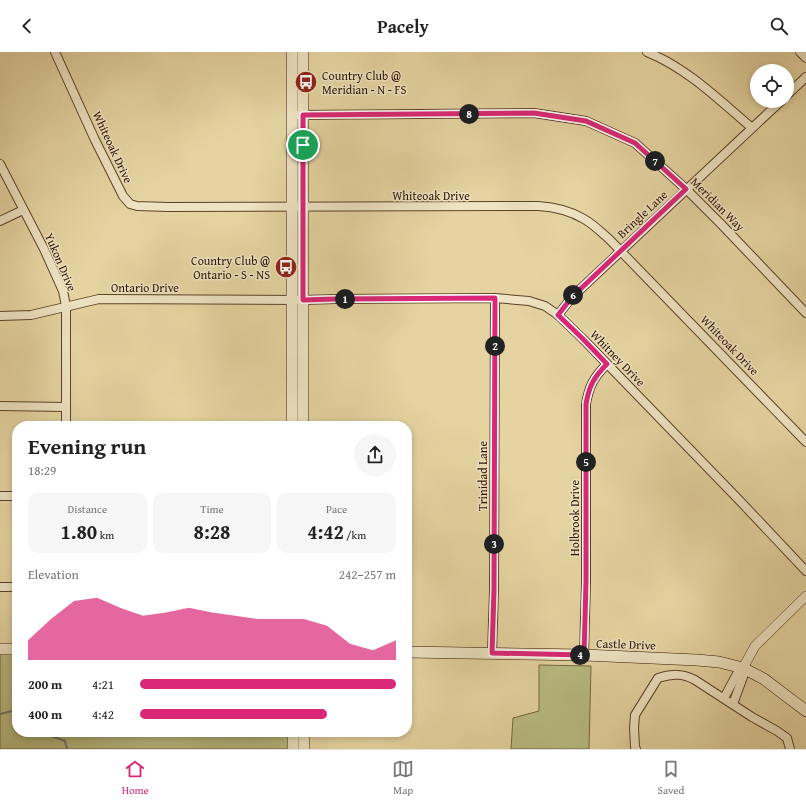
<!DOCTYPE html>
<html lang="en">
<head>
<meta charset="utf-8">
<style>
	:root { --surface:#fff; --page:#f6f6f6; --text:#222; --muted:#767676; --line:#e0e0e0; --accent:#db2777 }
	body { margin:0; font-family:"Gentium Book Plus",serif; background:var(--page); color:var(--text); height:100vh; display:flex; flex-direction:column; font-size:15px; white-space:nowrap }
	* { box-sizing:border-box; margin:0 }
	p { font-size:13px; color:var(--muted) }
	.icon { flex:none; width:22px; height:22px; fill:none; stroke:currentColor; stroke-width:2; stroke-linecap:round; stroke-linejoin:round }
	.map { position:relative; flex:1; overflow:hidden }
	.sheet { position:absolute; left:12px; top:369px; width:400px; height:316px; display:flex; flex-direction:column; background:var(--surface); border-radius:16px; box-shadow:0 2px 6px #0003 }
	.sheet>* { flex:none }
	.buttons { position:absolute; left:750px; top:12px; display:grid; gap:8px }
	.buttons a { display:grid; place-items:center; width:44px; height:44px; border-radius:50%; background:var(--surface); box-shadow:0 2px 6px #0003; font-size:20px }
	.pin { position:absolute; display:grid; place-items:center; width:34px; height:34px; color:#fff; margin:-17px; border:2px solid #fff; border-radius:50%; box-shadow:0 1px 4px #0007 }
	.km { position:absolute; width:20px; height:20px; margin:-10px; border-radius:50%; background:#222; color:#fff; font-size:11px; line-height:20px; text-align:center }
	.round { display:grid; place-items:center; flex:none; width:42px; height:42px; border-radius:21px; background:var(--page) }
	.overview { display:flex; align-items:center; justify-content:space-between; height:68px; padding:0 16px }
	h1 { font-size:22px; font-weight:600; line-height:30px }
	.metrics { display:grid; grid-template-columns:repeat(3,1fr); gap:6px; height:68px; padding:4px 16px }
	.metrics div { display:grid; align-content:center; border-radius:10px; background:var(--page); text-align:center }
	.metrics b { font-size:20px; font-weight:600 }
	.metrics small { font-size:11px; font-weight:400 }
	.metrics p { font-size:11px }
	.chart { height:112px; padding:8px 16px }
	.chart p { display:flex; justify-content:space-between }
	.chart svg { width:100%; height:72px; margin-top:4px; fill:var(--accent); opacity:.7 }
	ul { padding:0 16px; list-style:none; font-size:13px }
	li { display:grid; grid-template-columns:64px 48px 1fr; align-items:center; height:30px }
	li i { height:10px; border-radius:5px; background:var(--accent) }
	header { display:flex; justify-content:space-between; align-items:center; height:52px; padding:0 16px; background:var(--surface); font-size:18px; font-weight:600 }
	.menu { display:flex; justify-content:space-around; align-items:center; height:56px; border-top:1px solid var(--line); background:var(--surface); font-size:11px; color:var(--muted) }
	.menu a { display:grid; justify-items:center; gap:2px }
	.menu .on { color:var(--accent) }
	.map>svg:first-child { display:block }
</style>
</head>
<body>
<header><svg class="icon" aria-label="back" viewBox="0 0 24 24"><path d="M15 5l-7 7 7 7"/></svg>Pacely<svg class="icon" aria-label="search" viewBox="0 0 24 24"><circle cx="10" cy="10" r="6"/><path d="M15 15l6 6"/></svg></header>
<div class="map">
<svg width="806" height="697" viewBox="0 0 806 697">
	<rect width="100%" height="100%" fill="#e5d4a1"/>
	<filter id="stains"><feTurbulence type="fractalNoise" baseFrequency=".005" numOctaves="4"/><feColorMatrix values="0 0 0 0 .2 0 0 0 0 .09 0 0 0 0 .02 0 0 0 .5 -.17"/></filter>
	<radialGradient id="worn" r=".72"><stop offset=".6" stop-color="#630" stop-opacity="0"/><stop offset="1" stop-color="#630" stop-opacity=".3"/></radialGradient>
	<g fill="#b8bc82" stroke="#746742">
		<path d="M0 600H17V680H289V697H0Z"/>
		<path d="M539 613 591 614 589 697H511L513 666 539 659Z"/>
	</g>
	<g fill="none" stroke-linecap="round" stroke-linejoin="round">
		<g stroke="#6d7666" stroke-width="2">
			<path d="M0 662 12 659 17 662"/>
			<path d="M43 680 46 682 65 689 67 697"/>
		</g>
		<g stroke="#5d4229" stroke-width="10">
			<g id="minor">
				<path d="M55 0 95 88 123 144 130 152 137 154 168 155 538 154C555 155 569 158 584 167 593 172 601 180 609 187L806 390"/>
				<path d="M647 0C687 16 719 48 752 76"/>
				<path d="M800 0 806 6"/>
				<path d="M787 43 806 25"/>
				<path d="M298 63 534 61 586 69 635 91 686 137 721 172 806 261"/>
				<path d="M0 112 44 197 63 239 66 254V374"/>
				<path d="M0 169 23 158"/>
				<path d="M558 263 572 245 781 49"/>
				<path d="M0 264 31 263 99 247 303 248 336 247 495 246 529 249 545 254 558 263 583 287 740 449 806 519"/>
				<path d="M0 354 66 355"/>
				<path d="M0 444H17"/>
				<path d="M0 535H17"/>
				<path d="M492 601 494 538 495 246"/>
				<path d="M584 603 586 530V352C589 334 594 325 607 312"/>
				<path d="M724 646 738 620 743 616"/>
				<path d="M733 652 744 622 743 616"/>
				<path d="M636 697 635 695 634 676 635 663 658 626C673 622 682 621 695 628L752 665 777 679 787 686 790 697"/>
			</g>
		</g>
		<g stroke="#5d4229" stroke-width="10">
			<path id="tertiary" d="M743 616 755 594 806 544"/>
		</g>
		<g stroke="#301201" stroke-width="12">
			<g id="secondary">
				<path d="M292 0V374"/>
				<path d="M303 0V374"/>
				<path d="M0 597H17"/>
				<path d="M407 600 584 603 697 608 719 610 743 616 764 627 806 659"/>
				<path d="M304 680V697"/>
				<path d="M293 697V680"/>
			</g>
		</g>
		<use href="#minor" stroke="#eee3c2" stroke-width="8"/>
		<use href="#tertiary" stroke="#eee3c2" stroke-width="9"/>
		<use href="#secondary" stroke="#eee3c2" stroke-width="11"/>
	</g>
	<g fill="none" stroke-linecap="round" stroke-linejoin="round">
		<g stroke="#fff" stroke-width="8">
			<path id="route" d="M534 61 586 69 635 91 686 137 572 245 558 263 583 287 607 312C594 325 589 334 586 352V530L584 603 492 601 494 538 495 246 336 247 303 248V63Z"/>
		</g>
		<use href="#route" stroke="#db2777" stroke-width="5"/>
	</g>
	<defs>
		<g id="bus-disc" transform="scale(1.15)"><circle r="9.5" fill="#8f2418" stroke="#eee3c2"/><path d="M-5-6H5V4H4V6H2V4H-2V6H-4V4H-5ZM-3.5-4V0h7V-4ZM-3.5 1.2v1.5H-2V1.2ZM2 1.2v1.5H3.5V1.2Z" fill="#fff"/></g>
	</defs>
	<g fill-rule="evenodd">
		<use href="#bus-disc" x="306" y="30"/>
		<use href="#bus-disc" x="286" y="215"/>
	</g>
	<g text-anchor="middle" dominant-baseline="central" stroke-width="3" stroke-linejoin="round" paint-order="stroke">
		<g font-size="12" fill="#301201" stroke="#eee3c2" text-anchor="start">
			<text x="322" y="23">Country Club @<tspan x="322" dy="14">Meridian - N - FS</tspan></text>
			<text x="270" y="208" text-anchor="end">Country Club @<tspan x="270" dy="14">Ontario - S - NS</tspan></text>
		</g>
		<g font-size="12" fill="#301201" stroke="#eee3c2">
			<text transform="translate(113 95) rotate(65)">Whiteoak Drive</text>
			<text x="431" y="143">Whiteoak Drive</text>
			<text transform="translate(718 152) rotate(45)">Meridian Way</text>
			<text transform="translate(642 162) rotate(-43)">Bringle Lane</text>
			<text transform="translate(61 210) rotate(67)">Yukon Drive</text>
			<text x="145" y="235">Ontario Drive</text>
			<text transform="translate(730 293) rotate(46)">Whiteoak Drive</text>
			<text transform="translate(618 306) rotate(46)">Whitney Drive</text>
			<text transform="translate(482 424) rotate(-90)">Trinidad Lane</text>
			<text transform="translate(574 466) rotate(-90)">Holbrook Drive</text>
			<text transform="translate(626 592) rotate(2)">Castle Drive</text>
		</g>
	</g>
	<rect width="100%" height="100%" filter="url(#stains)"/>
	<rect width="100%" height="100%" fill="url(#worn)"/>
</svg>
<div class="buttons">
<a><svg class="icon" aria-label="locate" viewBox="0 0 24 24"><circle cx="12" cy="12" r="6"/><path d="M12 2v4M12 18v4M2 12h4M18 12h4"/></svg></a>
</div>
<div class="pin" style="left:303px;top:93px;background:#1e9e55"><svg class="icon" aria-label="arrive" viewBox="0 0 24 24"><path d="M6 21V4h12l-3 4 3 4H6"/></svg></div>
<b class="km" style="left:345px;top:247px">1</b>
<b class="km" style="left:495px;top:294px">2</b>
<b class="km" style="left:494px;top:492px">3</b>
<b class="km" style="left:580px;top:603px">4</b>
<b class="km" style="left:586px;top:410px">5</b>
<b class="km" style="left:573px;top:243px">6</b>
<b class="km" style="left:655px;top:109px">7</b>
<b class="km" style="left:469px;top:62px">8</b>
<section class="sheet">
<div class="overview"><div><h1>Evening run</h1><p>18:29</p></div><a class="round"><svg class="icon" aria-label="share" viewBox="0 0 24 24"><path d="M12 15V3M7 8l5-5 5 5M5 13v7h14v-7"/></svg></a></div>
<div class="metrics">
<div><p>Distance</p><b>1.80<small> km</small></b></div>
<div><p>Time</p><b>8:28</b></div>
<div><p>Pace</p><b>4:42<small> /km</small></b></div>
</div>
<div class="chart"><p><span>Elevation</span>242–257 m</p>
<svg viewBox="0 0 160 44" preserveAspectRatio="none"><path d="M0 44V32L10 19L20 8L30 6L40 12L50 17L60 15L70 12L80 15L90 17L100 19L110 19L120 19L130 23L140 34L150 38L160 32V44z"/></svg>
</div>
<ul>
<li><b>200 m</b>4:21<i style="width:100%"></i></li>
<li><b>400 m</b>4:42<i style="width:73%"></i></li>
</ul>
</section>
</div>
<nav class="menu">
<a class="on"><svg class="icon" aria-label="home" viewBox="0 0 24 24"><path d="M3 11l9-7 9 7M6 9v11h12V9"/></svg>Home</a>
<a><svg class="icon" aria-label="map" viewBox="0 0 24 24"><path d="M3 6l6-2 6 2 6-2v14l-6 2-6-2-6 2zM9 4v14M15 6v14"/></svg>Map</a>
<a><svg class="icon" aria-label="saved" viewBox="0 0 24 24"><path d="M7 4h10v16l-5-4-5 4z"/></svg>Saved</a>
</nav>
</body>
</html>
